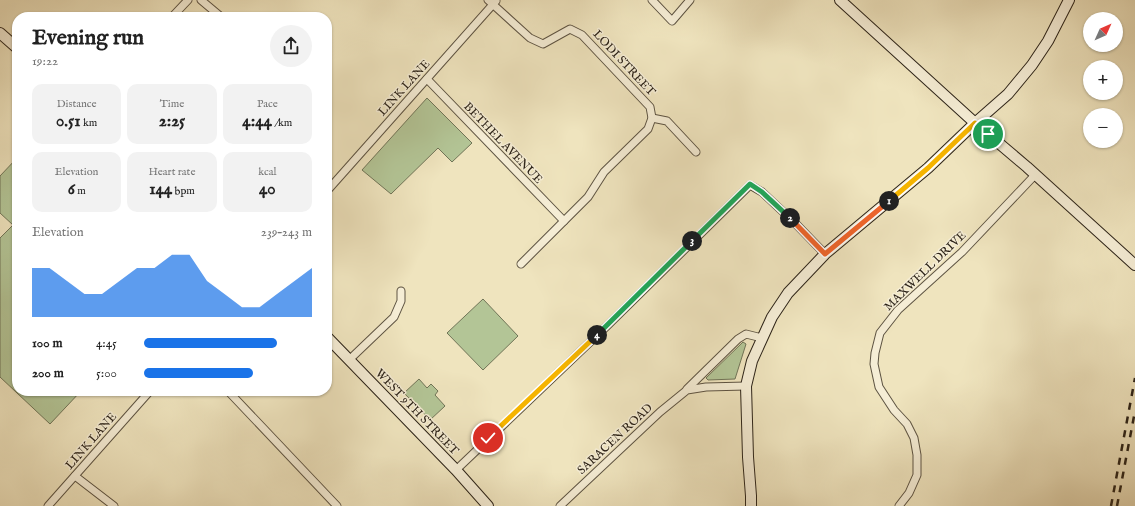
<!DOCTYPE html>
<html lang="en">
<head>
<meta charset="utf-8">
<style>
	:root { --surface:#fff; --page:#f2f2f2; --text:#222; --muted:#767676; --accent:#1a73e8 }
	body { margin:0; font-family:"IM FELL English",serif; background:var(--page); color:var(--text); height:100vh; display:flex; flex-direction:column; font-size:15px; white-space:nowrap }
	* { box-sizing:border-box; margin:0 }
	p { font-size:13px; color:var(--muted) }
	.icon { flex:none; width:22px; height:22px; fill:none; stroke:currentColor; stroke-width:2; stroke-linecap:round; stroke-linejoin:round }
	.map { position:relative; flex:1; overflow:hidden }
	.side { position:absolute; left:12px; top:12px; width:320px; height:384px; display:flex; flex-direction:column; background:var(--surface); border-radius:16px; box-shadow:0 1px 3px #0004 }
	.side>* { flex:none }
	.needle { width:26px; rotate:45deg }
	.buttons { position:absolute; left:1083px; top:12px; display:grid; gap:8px }
	.buttons a { display:grid; place-items:center; width:40px; height:40px; border-radius:50%; background:var(--surface); box-shadow:0 1px 3px #0004; font-size:20px }
	.pin { position:absolute; display:grid; place-items:center; width:34px; height:34px; color:#fff; margin:-17px; border:2px solid #fff; border-radius:50%; box-shadow:0 1px 4px #0007 }
	.km { position:absolute; width:20px; height:20px; margin:-10px; border-radius:50%; background:#222; color:#fff; font-size:11px; line-height:20px; text-align:center }
	.round { display:grid; place-items:center; flex:none; width:42px; height:42px; border-radius:21px; background:var(--page) }
	.headline { display:flex; align-items:center; justify-content:space-between; height:68px; padding:0 20px }
	h1 { font-size:22px; font-weight:800; line-height:30px }
	.stats { display:grid; grid-template-columns:repeat(3,1fr); gap:6px; height:68px; padding:4px 20px }
	.stats div { display:grid; align-content:center; border-radius:10px; background:var(--page); text-align:center }
	.stats b { font-size:17px; font-weight:800 }
	.stats small { font-size:11px; font-weight:400 }
	.stats p { font-size:11px }
	.chart { height:112px; padding:8px 20px }
	.chart p { display:flex; justify-content:space-between }
	.chart svg { width:100%; height:72px; margin-top:4px; fill:var(--accent); opacity:.7 }
	ul { padding:0 20px; list-style:none; font-size:13px }
	li { display:grid; grid-template-columns:64px 48px 1fr; align-items:center; height:30px }
	li i { height:10px; border-radius:5px; background:var(--accent) }
	.map>svg:first-child { display:block }
</style>
</head>
<body>
<div class="map">
<svg width="1135" height="506" viewBox="0 0 1135 506">
	<rect width="100%" height="100%" fill="#efe4be"/>
	<filter id="stains"><feTurbulence type="fractalNoise" baseFrequency=".005" numOctaves="4"/><feColorMatrix values="0 0 0 0 .2 0 0 0 0 .09 0 0 0 0 .02 0 0 0 .5 -.17"/></filter>
	<radialGradient id="worn" r=".72"><stop offset=".6" stop-color="#630" stop-opacity="0"/><stop offset="1" stop-color="#630" stop-opacity=".3"/></radialGradient>
	<g fill="#b3c596" stroke="#707457">
		<path d="M427 98 472 143 452 162 438 148 391 194 362 170Z"/>
		<path d="M17 158V391H81L50 424 0 377V238L13 225 0 213V176Z"/>
		<path d="M483 299 518 336 483 370 447 333Z"/>
		<path d="M743 342 746 344 735 379 708 380 706 378Z"/>
		<path d="M419 379 427 388 431 384 438 391 435 395 445 406 430 420 404 393Z"/>
	</g>
	<g fill="none" stroke-linecap="round" stroke-linejoin="round">
		<g stroke="#5d5342" stroke-width="9">
			<g id="street">
				<path d="M201 0 220 16"/>
				<path d="M488 0 530 38 543 44 570 29 582 35 650 107 652 118 648 129 604 172 588 197 521 264"/>
				<path d="M652 0 672 21 690 0"/>
				<path d="M172 17 188 0"/>
				<path d="M427 79 564 221"/>
				<path d="M652 118 667 121 696 152"/>
				<path d="M327 191 496 1"/>
				<path d="M349 360 394 317 401 301V291"/>
				<path d="M687 389 738 339 746 334 762 338"/>
				<path d="M228 391 337 506"/>
				<path d="M456 470 609 324 750 185 762 192 795 223 825 254"/>
				<path d="M75 476 114 506"/>
				<path d="M48 506 150 391"/>
				<path d="M560 506 660 412 687 390 706 387 746 386"/>
				<path d="M899 506 909 493 917 475V455L914 438 907 424 894 410 879 387 874 364 875 353 880 333 898 310 962 252 1035 175"/>
			</g>
		</g>
		<g stroke="#2c2318" stroke-width="12">
			<g id="secondary">
				<path d="M840 0 975 123 1027 167 1135 265"/>
				<path d="M0 33 17 48"/>
				<path d="M327 337 456 470 488 506"/>
				<path d="M751 506V496L748 457 746 386 752 361 772 317 788 293 825 254 928 168 975 123 1008 94 1032 65 1048 41 1069 0"/>
			</g>
		</g>
		<use href="#street" stroke="#f5edd5" stroke-width="7"/>
		<use href="#secondary" stroke="#f5edd5" stroke-width="10"/>
		<g stroke="#2c2318" stroke-width="2.5" stroke-dasharray="7 7" stroke-linecap="butt">
			<path d="M1111 506 1135 378"/>
			<path d="M1117 506 1135 411"/>
		</g>
	</g>
	<g fill="none" stroke-linecap="round" stroke-linejoin="round">
		<g stroke="#fff" stroke-width="8">
			<path id="split-1" d="M889 201 928 168 975 123 988 134"/>
		</g>
		<g stroke="#fff" stroke-width="8">
			<path id="split-2" d="M790 218 825 254 889 201"/>
		</g>
		<g stroke="#fff" stroke-width="8">
			<path id="split-3" d="M692 241 750 184 762 192 790 218"/>
		</g>
		<g stroke="#fff" stroke-width="8">
			<path id="split-4" d="M597 335 692 241"/>
		</g>
		<g stroke="#fff" stroke-width="8">
			<path id="split-5" d="M488 438 597 335"/>
		</g>
		<use href="#split-1" stroke="#f5b400" stroke-width="5"/>
		<use href="#split-2" stroke="#f0652b" stroke-width="5"/>
		<use href="#split-3" stroke="#22a559" stroke-width="5"/>
		<use href="#split-4" stroke="#22a559" stroke-width="5"/>
		<use href="#split-5" stroke="#f5b400" stroke-width="5"/>
	</g>
	<g text-anchor="middle" dominant-baseline="central" stroke-width="3" stroke-linejoin="round" paint-order="stroke">
		<g font-size="12" fill="#2c2318" stroke="#f5edd5">
			<text transform="translate(624 63) rotate(47)">LODI STREET</text>
			<text transform="translate(404 88) rotate(-48)">LINK LANE</text>
			<text transform="translate(503 143) rotate(46)">BETHEL AVENUE</text>
			<text transform="translate(925 271) rotate(-44)">MAXWELL DRIVE</text>
			<text transform="translate(417 412) rotate(46)">WEST 9TH STREET</text>
			<text transform="translate(615 439) rotate(-43)">SARACEN ROAD</text>
			<text transform="translate(91 441) rotate(-49)">LINK LANE</text>
		</g>
	</g>
	<rect width="100%" height="100%" filter="url(#stains)"/>
	<rect width="100%" height="100%" fill="url(#worn)"/>
</svg>
<div class="buttons">
<a><svg class="needle" viewBox="-14 -14 28 28"><path d="M0-13l5 13h-10z" fill="#e53935"/><path d="M0 13l5-13h-10z" fill="#767676"/></svg></a>
<a>+</a>
<a>−</a>
</div>
<div class="pin" style="left:988px;top:134px;background:#1e9e55"><svg class="icon" aria-label="arrive" viewBox="0 0 24 24"><path d="M6 21V4h12l-3 4 3 4H6"/></svg></div>
<div class="pin" style="left:488px;top:438px;background:#d93025"><svg class="icon" aria-label="check" viewBox="0 0 24 24"><path d="M5 12l5 5 9-10"/></svg></div>
<b class="km" style="left:889px;top:201px">1</b>
<b class="km" style="left:790px;top:218px">2</b>
<b class="km" style="left:692px;top:241px">3</b>
<b class="km" style="left:597px;top:335px">4</b>
<section class="side">
<div class="headline"><div><h1>Evening run</h1><p>19:22</p></div><a class="round"><svg class="icon" aria-label="share" viewBox="0 0 24 24"><path d="M12 15V3M7 8l5-5 5 5M5 13v7h14v-7"/></svg></a></div>
<div class="stats">
<div><p>Distance</p><b>0.51<small> km</small></b></div>
<div><p>Time</p><b>2:25</b></div>
<div><p>Pace</p><b>4:44<small> /km</small></b></div>
</div>
<div class="stats">
<div><p>Elevation</p><b>6<small> m</small></b></div>
<div><p>Heart rate</p><b>144<small> bpm</small></b></div>
<div><p>kcal</p><b>40</b></div>
</div>
<div class="chart"><p><span>Elevation</span>239–243 m</p>
<svg viewBox="0 0 160 44" preserveAspectRatio="none"><path d="M0 44V14L10 14L20 22L30 30L40 30L50 22L60 14L70 14L80 6L90 6L100 22L110 30L120 38L130 38L140 30L150 22L160 14V44z"/></svg>
</div>
<ul>
<li><b>100 m</b>4:45<i style="width:79%"></i></li>
<li><b>200 m</b>5:00<i style="width:65%"></i></li>
</ul>
</section>
</div>
</body>
</html>
